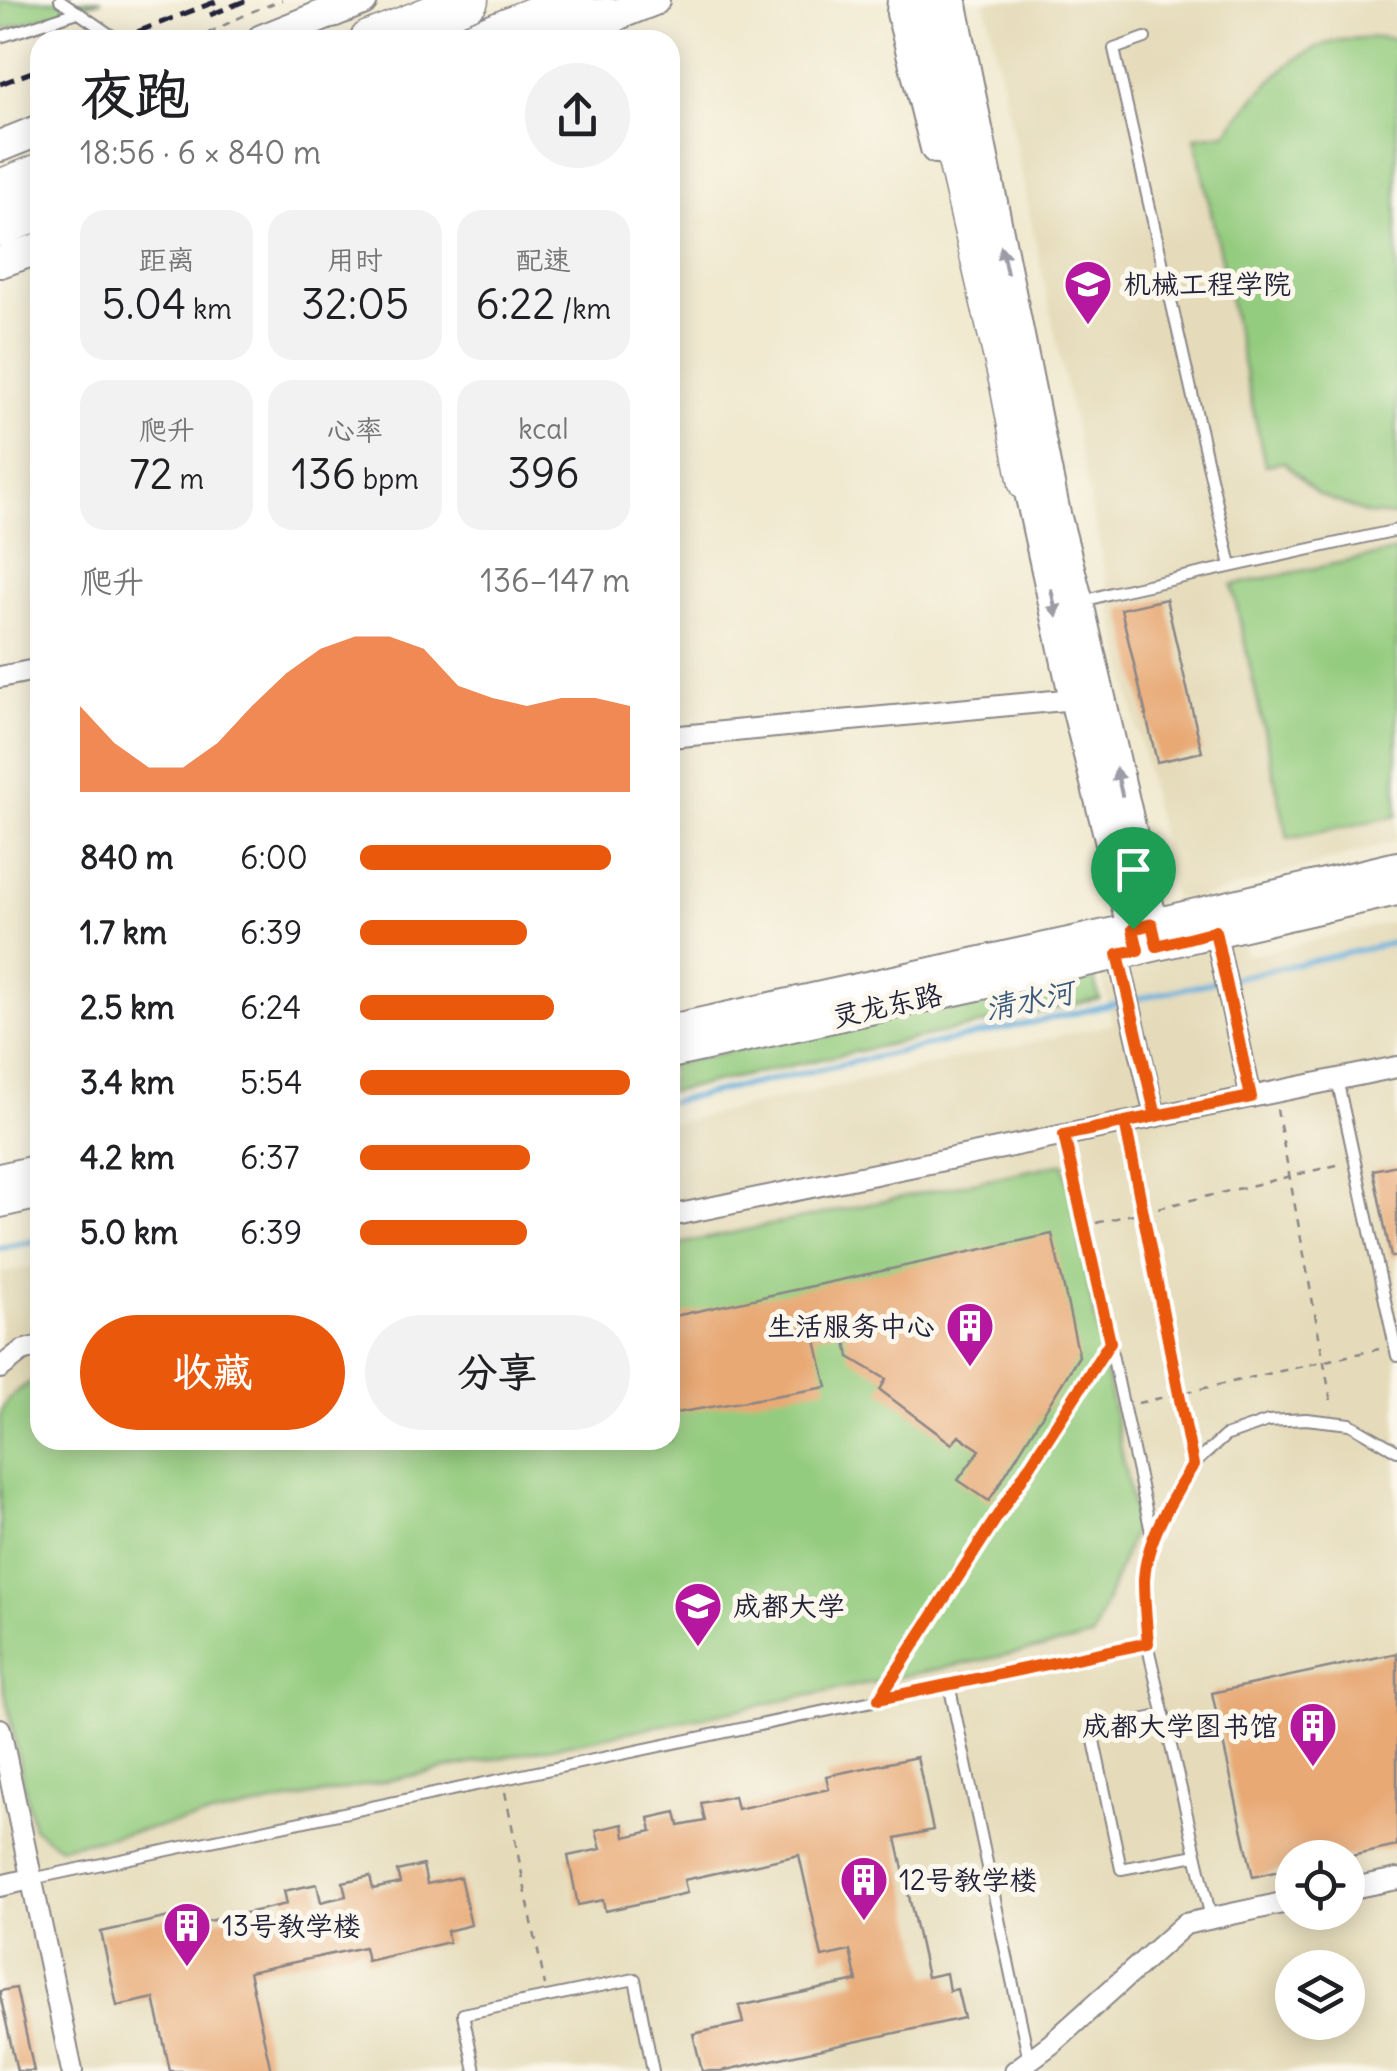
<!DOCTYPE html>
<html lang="zh">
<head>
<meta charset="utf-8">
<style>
	:root { --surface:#fff; --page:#f2f2f2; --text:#202124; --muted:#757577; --accent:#ea580c }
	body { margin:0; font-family:Delius,"LXGW WenKai TC",sans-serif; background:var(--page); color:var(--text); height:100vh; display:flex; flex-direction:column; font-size:38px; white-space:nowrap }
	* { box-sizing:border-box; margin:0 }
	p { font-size:32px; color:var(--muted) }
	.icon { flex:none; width:55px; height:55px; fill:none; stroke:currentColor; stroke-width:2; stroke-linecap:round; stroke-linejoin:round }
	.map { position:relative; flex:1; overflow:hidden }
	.sheet { position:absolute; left:30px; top:30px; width:650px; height:1420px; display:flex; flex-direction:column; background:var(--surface); border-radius:30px; box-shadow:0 5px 25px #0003 }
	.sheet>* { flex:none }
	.tools { position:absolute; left:1275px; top:1840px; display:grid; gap:20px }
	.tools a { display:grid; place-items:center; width:90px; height:90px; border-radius:50%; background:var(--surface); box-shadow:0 5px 25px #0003; font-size:50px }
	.pin { position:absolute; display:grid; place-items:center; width:85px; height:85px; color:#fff; margin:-102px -42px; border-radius:50% 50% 50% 0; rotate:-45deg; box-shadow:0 0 10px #0007 }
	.pin .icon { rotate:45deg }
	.round { display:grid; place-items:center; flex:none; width:105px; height:105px; border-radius:52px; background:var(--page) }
	.overview { display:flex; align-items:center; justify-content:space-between; height:170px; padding:0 50px }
	h1 { font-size:55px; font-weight:600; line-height:75px }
	.stats { display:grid; grid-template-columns:repeat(3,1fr); gap:15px; height:170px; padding:10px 50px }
	.stats div { display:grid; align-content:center; border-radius:25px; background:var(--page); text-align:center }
	.stats b { font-size:42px; font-weight:600 }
	.stats small { font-size:28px; font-weight:400 }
	.stats p { font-size:28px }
	.chart { height:280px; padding:20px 50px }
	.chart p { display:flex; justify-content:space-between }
	.chart svg { width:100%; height:180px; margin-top:10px; fill:var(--accent); opacity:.7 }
	.cta { display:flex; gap:20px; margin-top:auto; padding:20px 50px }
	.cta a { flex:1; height:115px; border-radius:60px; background:var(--accent); color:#fff; font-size:40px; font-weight:600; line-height:115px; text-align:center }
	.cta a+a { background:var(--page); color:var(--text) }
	ul { padding:0 50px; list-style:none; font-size:32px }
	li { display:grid; grid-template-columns:160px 120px 1fr; align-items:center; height:75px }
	li i { height:25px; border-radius:12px; background:var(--accent) }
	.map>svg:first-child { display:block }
</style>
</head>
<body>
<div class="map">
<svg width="1397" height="2071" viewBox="0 0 1397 2071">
	<rect width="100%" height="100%" fill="#fbf7ec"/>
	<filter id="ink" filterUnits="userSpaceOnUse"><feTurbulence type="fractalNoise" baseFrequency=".01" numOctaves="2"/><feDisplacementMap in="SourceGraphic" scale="20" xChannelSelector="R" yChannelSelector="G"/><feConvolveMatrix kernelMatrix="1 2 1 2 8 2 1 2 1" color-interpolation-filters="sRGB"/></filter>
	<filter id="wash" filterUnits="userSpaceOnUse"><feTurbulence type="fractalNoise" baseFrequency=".0048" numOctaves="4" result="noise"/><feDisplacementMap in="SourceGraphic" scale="40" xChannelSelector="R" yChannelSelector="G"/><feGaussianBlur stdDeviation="2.25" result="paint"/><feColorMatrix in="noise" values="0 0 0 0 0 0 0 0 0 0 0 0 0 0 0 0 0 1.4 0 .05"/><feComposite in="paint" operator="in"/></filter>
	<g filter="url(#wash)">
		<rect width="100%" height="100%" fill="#f1ead1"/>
		<g fill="#e5dbba" fill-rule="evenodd">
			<path d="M985 0H1397V841L1189 901 1173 897Z"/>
			<path d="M1397 921V2071H0V1274L40 1265V1440H670V1124L1113 1024 1100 973 1242 941 1246 956ZM1292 1858H1348V1912H1292ZM1292 1968H1348V2022H1292Z"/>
		</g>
		<g fill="#94cc7f" stroke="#5b775d" stroke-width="2.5">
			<path d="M0 0H102L0 31Z"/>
			<path d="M1379 37 1397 39V516L1367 514 1317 494 1284 462 1265 465 1195 137 1226 133C1256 95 1284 57 1332 42 1347 38 1364 38 1379 37Z"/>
			<path d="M1397 551V816L1288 839 1232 585Z"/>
			<path d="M1092 972 1100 999 670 1092V1064Z"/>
			<path d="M1064 1163 1136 1524 1092 1638 60 1847 33 1828 0 1669V1416C4 1400 24 1383 40 1379V1440H670V1246Z"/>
		</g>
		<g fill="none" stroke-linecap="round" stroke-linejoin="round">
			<g stroke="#64addb" stroke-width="5">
				<path d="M1229 979 1397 942"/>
				<path d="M1136 999 1218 981"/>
				<path d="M670 1102 1125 1002"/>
				<path d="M0 1248 40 1240"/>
			</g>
		</g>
		<g id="blocks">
			<g fill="#e8a974">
				<path d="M1166 599 1202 752 1157 762 1121 609Z"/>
				<path d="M1397 1165V1257H1391L1373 1170Z"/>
				<path d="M1052 1234 1079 1356 989 1501 958 1480 980 1450 959 1436 952 1444 880 1390 886 1379 849 1357 844 1330 815 1336 827 1387 670 1414V1317Z"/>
				<path d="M1397 1653V1846L1342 1858H1292V1868L1253 1877 1212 1693Z"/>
				<path d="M917 1757 933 1830 896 1838 927 1977 946 1973 949 1991 957 1989 964 2018 721 2071H702L693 2034 743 2023 739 2006 857 1981 850 1951 822 1957 799 1855 684 1880 687 1893 605 1911 603 1900 578 1905 568 1856 601 1849 596 1830 623 1824 625 1837 652 1831 649 1818 676 1812 679 1826 705 1821 701 1803 734 1796 737 1809 829 1789 826 1776Z"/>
				<path d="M423 1865 427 1884 460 1877 471 1925 447 1931 449 1942 367 1961 364 1947 249 1972 271 2071H170L154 1998 117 2006 101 1932 192 1912 195 1924 287 1904 284 1891 317 1884 321 1902 346 1896 343 1882 370 1876 373 1889 400 1883 397 1871Z"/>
				<path d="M16 1988 34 2071H17L0 1995V1991Z"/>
			</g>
		</g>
	</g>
	<g filter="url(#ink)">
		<use href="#blocks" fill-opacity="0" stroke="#8a8686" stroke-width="2.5"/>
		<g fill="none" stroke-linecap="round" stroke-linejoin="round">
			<g stroke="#8a8686" stroke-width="14">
				<g id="lane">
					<path d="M60 0 118 40"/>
					<path d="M0 37 78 12"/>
					<path d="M1145 38 1114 49 1231 566"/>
					<path d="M1081 602 1111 593 1397 530"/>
					<path d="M1337 1079 1397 1356"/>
					<path d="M1064 1135 1153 1541"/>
					<path d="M949 1684 1029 2060"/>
					<path d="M879 1699 1110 1342"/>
					<path d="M1164 1715 1092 1731 1121 1869 1196 1855"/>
					<path d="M31 1879 1147 1643"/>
					<path d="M1211 1918 1147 1643 1144 1576 1153 1542 1168 1506 1193 1465 1225 1436 1268 1421 1306 1419 1350 1424 1397 1451"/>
					<path d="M475 2071 463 2014 635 1979 653 2071"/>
				</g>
			</g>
			<g stroke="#8a8686" stroke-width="24">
				<g id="street">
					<path d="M0 677 40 669"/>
					<path d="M670 737 1075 699"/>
					<path d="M1215 931 1251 1097"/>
					<path d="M1118 954 1155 1116"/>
					<path d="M670 1216 1397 1067"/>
					<path d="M0 1368 22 1351 40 1346"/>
					<path d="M0 1729 72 2071"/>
					<path d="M0 1886 30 1879"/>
					<path d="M1348 1889 1397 1879"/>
					<path d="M1015 2071 1051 2044 1185 1924 1292 1901"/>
				</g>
			</g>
			<g stroke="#8a8686" stroke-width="34">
				<g id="secondary">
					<path d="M903 0 902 13 936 148"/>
					<path d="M951 0 1055 514 1078 603 1150 913"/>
					<path d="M262 40 362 0"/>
					<path d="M553 40 654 0"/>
					<path d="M0 146 40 130"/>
					<path d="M0 262 40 248"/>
					<path d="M1021 462 1028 483 1075 699 1138 950"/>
					<path d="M670 1030 1133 929 1397 867"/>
					<path d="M670 1053 1118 954 1397 890"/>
					<path d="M0 1179 40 1170"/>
					<path d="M0 1202 40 1193"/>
				</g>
			</g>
			<g stroke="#8a8686" stroke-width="41">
				<g id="highway">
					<path d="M922 9 1009 384 1028 483"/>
					<path d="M542 21 608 18"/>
					<path d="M369 40 469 0"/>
					<path d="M475 40 574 0"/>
					<path d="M0 189 40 173"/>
					<path d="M0 227 40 210"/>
				</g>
			</g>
			<g stroke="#8a8686" stroke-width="2.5" stroke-dasharray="8 8" stroke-linecap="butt">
				<path d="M194 40 251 12 282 0"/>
				<path d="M1277 1109 1332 1406"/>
				<path d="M1129 1143 1190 1449"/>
				<path d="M1096 1223 1341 1164"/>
				<path d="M1138 1403 1379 1349"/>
				<path d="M505 1792 545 1985"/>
			</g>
			<use href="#lane" stroke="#fff" stroke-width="10"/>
			<use href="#street" stroke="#fff" stroke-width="20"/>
			<use href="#secondary" stroke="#fff" stroke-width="30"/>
			<use href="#highway" stroke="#fff" stroke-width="38"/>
			<g stroke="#22223b" stroke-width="5" stroke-dasharray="15 8" stroke-linecap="butt">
				<path d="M210 15 247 0"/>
				<path d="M116 40 220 0"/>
				<path d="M0 84 40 69"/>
			</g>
		</g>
		<defs><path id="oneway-solid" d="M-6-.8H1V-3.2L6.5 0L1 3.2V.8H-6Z" transform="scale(2.5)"/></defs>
		<g fill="#9c9ca7">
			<use href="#oneway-solid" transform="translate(1004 260) rotate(-102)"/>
			<use href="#oneway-solid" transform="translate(1054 603) rotate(78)"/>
			<use href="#oneway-solid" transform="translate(1119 782) rotate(-103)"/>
		</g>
	</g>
	<g fill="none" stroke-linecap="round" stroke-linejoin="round" filter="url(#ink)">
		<g stroke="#fff" stroke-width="20">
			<path id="route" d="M1133 929 1138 950 1118 954 1156 1116 1064 1135 1110 1342 879 1699 1148 1643C1146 1622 1144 1601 1144 1580 1146 1539 1172 1499 1193 1465L1125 1122 1251 1097 1215 931 1157 946 1152 924 1133 929"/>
		</g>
		<use href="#route" stroke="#ea580c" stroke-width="12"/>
	</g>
	<defs>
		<g id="university-pin" transform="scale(2.5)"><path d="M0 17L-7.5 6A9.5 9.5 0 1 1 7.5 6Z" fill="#b5179e" stroke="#fbf7ec"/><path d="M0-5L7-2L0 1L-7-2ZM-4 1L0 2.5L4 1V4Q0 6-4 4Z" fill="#fff"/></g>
		<g id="building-pin" transform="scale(2.5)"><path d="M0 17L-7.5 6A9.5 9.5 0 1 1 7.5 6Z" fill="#b5179e" stroke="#fbf7ec"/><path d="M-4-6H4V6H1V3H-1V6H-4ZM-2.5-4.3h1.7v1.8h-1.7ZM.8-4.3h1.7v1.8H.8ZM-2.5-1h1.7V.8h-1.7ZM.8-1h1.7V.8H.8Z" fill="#fff"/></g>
	</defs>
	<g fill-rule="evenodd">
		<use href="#university-pin" x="1088" y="284"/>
		<use href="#building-pin" x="970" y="1326"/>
		<use href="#university-pin" x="698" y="1606"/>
		<use href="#building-pin" x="1313" y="1726"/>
		<use href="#building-pin" x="864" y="1880"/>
		<use href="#building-pin" x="187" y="1926"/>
	</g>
	<g text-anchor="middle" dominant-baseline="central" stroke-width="10" stroke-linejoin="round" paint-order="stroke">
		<g font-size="28" fill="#22223b" stroke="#fbf7ec" text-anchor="start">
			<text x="1123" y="284">机械工程学院</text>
			<text x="935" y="1326" text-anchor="end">生活服务中心</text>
			<text x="733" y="1606">成都大学</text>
			<text x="1278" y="1726" text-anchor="end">成都大学图书馆</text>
			<text x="899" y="1880">12号教学楼</text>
			<text x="222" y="1926">13号教学楼</text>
		</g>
		<g font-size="28" fill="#22223b" stroke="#fbf7ec">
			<text transform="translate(887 1005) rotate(-12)">灵龙东路</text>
		</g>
		<g font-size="30" font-style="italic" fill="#3c5a7b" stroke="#fbf7ec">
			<text transform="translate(1029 1000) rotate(-12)">清水河</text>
		</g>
	</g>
</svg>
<div class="tools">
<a><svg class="icon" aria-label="locate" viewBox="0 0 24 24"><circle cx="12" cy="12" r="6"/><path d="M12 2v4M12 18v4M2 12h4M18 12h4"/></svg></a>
<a><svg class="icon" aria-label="layers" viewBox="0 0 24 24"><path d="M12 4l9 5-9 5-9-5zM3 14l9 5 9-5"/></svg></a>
</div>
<div class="pin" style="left:1133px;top:929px;background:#1e9e55"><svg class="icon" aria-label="arrive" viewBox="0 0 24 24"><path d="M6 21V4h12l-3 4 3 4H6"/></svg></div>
<section class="sheet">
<div class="overview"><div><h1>夜跑</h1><p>18:56 · 6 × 840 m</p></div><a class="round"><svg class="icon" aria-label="share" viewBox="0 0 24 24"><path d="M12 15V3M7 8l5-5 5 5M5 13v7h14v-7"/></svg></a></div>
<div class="stats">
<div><p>距离</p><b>5.04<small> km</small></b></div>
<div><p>用时</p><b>32:05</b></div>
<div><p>配速</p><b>6:22<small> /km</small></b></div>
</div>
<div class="stats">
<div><p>爬升</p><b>72<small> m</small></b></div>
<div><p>心率</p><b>136<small> bpm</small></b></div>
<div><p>kcal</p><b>396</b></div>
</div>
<div class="chart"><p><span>爬升</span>136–147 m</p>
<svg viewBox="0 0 160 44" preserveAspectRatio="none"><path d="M0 44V23L10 32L20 38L30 38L40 32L50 23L60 15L70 9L80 6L90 6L100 9L110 18L120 21L130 23L140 21L150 21L160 23V44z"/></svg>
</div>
<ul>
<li><b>840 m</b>6:00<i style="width:93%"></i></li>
<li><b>1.7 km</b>6:39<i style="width:62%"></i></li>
<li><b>2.5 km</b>6:24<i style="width:72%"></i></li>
<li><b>3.4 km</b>5:54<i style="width:100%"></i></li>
<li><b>4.2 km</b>6:37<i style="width:63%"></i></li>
<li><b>5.0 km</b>6:39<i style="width:62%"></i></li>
</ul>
<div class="cta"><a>收藏</a><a>分享</a></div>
</section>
</div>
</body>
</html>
